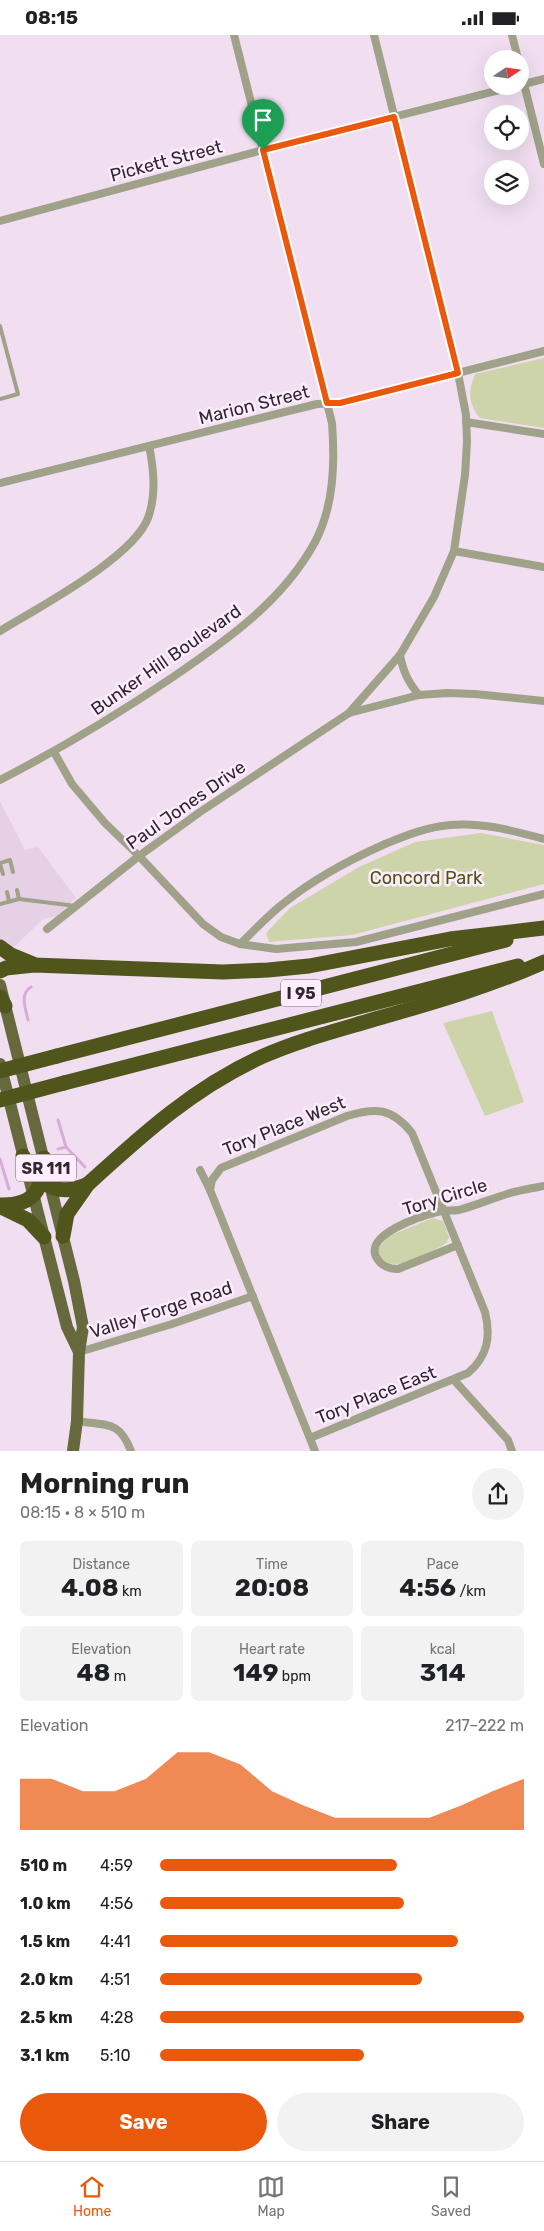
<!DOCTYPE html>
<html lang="en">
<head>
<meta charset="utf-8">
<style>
	:root { --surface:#fff; --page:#f2f2f2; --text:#202124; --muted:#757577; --line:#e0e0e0; --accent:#ea580c }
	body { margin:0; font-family:Rubik,sans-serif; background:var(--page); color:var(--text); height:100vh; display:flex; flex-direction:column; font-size:19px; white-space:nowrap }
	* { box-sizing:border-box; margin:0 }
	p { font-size:16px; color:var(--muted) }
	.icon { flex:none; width:28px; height:28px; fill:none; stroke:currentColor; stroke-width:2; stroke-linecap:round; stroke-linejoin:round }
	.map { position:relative; height:1416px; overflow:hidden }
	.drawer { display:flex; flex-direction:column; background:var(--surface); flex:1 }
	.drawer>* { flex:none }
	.needle { width:32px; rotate:77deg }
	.buttons { position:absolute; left:484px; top:15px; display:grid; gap:10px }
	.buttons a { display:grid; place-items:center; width:45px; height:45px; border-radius:50%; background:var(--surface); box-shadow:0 5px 20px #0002; font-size:25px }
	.pin { position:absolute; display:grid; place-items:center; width:42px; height:42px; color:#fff; margin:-51px -21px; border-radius:50% 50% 50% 0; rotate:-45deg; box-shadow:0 0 5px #0007 }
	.pin .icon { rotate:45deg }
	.round { display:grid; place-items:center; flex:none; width:52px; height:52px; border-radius:26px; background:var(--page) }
	.headline { display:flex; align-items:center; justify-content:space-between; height:85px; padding:0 20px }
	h1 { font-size:28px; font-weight:700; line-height:38px }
	.figures { display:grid; grid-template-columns:repeat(3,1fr); gap:8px; height:85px; padding:5px 20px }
	.figures div { display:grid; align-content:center; border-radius:8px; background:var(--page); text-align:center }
	.figures b { font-size:25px; font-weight:700 }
	.figures small { font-size:14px; font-weight:400 }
	.figures p { font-size:14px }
	.chart { height:140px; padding:10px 20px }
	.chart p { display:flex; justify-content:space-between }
	.chart svg { width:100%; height:90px; margin-top:5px; fill:var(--accent); opacity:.7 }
	.button { display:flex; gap:10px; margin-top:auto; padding:10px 20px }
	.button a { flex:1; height:58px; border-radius:30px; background:var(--accent); color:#fff; font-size:20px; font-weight:700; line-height:58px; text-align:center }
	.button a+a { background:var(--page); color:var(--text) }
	ul { padding:0 20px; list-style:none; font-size:16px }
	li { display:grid; grid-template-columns:80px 60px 1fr; align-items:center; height:38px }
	li i { height:12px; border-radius:6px; background:var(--accent) }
	.status { display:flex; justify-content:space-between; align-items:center; height:35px; padding:0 25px; background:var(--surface); direction:ltr }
	.status svg { height:14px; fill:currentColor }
	.tab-bar { display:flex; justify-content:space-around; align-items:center; height:70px; border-top:1px solid var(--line); background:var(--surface); font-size:14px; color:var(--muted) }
	.tab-bar a { display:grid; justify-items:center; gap:2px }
	.tab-bar .active { color:var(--accent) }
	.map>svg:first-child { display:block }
</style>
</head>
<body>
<div class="status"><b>08:15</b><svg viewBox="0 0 49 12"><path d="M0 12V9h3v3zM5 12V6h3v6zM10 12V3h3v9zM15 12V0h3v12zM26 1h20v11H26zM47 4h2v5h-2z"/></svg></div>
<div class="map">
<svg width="544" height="1416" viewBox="0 0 544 1416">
	<rect width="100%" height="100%" fill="#f1dff1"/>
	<path fill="#e6d0e6" d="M0 766 25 815 38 812 76 863 57 881 43 884 11 915 0 905Z"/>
	<g fill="#ced4a9">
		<path d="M544 323V393L480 383C468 369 468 355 475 339Z"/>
		<path d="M481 798 544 810V849L352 900 269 907 266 898 290 873 359 832 415 807Z"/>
		<path d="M492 976 524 1067 485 1081 443 988Z"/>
		<path d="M433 1183 443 1186 449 1202 447 1207 442 1211C424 1219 398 1238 381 1224L378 1214 389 1201Z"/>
	</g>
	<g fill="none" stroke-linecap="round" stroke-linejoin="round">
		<g stroke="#d8acd9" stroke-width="3">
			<path d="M28 985C26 975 19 959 31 952"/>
			<path d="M58 1085 66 1112 85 1132"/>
			<path d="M58 1114 66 1112"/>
			<path d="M0 1124 9 1154"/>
		</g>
		<g stroke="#9fa289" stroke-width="4">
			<path d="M0 291 18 359 0 364"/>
			<path d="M0 828 10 825 13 837"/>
			<path d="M0 829 3 839"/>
			<path d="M7 857 9 866"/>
			<path d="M19 864 76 871"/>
			<path d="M0 869 19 864 17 855"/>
		</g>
		<g stroke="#9fa289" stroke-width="8">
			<path d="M512 0 518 24"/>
			<path d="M520 33 544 129"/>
			<path d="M520 50 544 44"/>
			<path d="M0 186 263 115 515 51"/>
			<path d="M466 387 544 399"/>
			<path d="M0 448 317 369 340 368 544 316"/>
			<path d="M454 516 544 532"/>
			<path d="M0 596C37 573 133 523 148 483 156 461 154 434 149 411"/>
			<path d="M400 620C403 636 408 647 419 660"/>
			<path d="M349 678 400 620 434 562 454 516 465 440 467 407 466 380 458 338 374 0"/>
			<path d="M54 717 72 749 105 788 139 821 203 889 221 902 240 909 276 914 356 907 544 859"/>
			<path d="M0 745C60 714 117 680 173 642 227 605 283 566 315 507 334 471 335 428 332 388L234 0"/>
			<path d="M47 894 139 821 200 777 349 678 419 660 447 658 475 659 544 666"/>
			<path d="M240 909C254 896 268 880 284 868 315 843 349 825 385 809 407 800 427 792 450 790 482 787 514 796 544 804"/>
			<path d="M200 1135 210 1155 315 1416"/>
			<path d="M210 1155 212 1145 221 1133 347 1081C376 1072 392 1073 412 1098L485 1277C491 1301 488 1321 468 1338L310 1403"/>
			<path d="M458 1210 398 1234C390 1234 383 1232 378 1225 359 1200 424 1180 441 1176 447 1175 453 1176 459 1175 477 1170 493 1163 510 1158 521 1155 533 1153 544 1151"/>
			<path d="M79 1317 172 1289 253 1261"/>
			<path d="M454 1345 508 1405 512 1416"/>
			<path d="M77 1386C107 1391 119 1385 131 1416"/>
		</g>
		<g stroke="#65693b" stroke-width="12">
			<path d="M0 950 74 1246 83 1292 79 1317 77 1386 73 1416"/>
			<path d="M0 1029 67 1292 79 1317"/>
		</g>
		<g stroke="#50551c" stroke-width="15">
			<path d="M0 912 11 920 33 929"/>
			<path d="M0 936 6 933 34 930 223 937 268 935 309 931 450 904 544 893"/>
			<path d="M0 962 5 971"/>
			<path d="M57 1021 506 905"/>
			<path d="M64 1048 518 931"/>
			<path d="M23 1121C38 1149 57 1164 88 1149 143 1099 192 1054 261 1022 297 1006 335 996 372 985 431 968 488 952 544 927"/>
			<path d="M0 1170C34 1171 43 1155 44 1123"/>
			<path d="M1 1172 28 1185 44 1202"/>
			<path d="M63 1201 67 1179 88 1149"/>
		</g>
		<g stroke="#50551c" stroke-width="15">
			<path d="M0 1036 57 1021"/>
			<path d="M0 1065 64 1048"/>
		</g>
	</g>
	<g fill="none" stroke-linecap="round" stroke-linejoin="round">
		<g stroke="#fff" stroke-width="10">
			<path id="route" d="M394 82 458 338 340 368H327L263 115Z"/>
		</g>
		<use href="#route" stroke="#ea580c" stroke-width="6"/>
	</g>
	<g text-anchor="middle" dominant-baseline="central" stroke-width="5" stroke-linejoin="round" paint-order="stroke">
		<g fill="#feedfe" stroke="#6d636d" stroke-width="1">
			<rect x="281" y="944.5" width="40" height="27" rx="4"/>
			<rect x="16" y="1119.5" width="60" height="27" rx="4"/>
		</g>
		<g font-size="16" font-weight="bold" fill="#2f282f">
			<text x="301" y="958">I 95</text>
			<text x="46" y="1133">SR 111</text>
		</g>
		<g font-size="18" fill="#2f282f" stroke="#feedfe">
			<text transform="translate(166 126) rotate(-15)">Pickett Street</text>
			<text transform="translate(254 370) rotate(-14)">Marion Street</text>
			<text transform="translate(166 625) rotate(-35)">Bunker Hill Boulevard</text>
			<text transform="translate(186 770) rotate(-35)">Paul Jones Drive</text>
			<text transform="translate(284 1091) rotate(-22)">Tory Place West</text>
			<text transform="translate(445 1162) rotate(-17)">Tory Circle</text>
			<text transform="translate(161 1275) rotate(-18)">Valley Forge Road</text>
			<text transform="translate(376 1360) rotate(-22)">Tory Place East</text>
		</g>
		<g font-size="18" fill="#505411" stroke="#feedfe">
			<text x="426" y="843">Concord Park</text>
		</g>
	</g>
</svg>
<div class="buttons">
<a><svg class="needle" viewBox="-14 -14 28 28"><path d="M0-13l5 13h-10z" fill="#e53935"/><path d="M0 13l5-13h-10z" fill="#757577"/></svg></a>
<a><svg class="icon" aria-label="locate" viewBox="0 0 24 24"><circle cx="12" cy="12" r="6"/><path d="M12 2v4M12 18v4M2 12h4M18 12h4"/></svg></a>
<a><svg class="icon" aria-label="layers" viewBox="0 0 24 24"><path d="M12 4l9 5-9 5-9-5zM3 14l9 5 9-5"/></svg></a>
</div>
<div class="pin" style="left:263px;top:115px;background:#1e9e55"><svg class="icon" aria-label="arrive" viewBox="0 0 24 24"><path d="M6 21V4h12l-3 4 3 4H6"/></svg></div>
</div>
<section class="drawer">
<div class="headline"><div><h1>Morning run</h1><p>08:15 · 8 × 510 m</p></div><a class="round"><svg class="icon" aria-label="share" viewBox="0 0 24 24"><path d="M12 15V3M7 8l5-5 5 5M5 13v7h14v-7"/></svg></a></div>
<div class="figures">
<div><p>Distance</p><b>4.08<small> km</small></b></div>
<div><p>Time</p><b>20:08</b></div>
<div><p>Pace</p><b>4:56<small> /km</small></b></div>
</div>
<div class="figures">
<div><p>Elevation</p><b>48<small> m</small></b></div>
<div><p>Heart rate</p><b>149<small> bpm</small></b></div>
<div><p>kcal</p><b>314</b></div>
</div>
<div class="chart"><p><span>Elevation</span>217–222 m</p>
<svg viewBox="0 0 160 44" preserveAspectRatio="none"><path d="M0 44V19L10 19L20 25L30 25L40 19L50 6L60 6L70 12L80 25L90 32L100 38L110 38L120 38L130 38L140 32L150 25L160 19V44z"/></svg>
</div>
<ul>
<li><b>510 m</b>4:59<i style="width:65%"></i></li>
<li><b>1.0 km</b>4:56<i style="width:67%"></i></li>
<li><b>1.5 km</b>4:41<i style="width:82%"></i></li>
<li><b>2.0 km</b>4:51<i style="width:72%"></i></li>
<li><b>2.5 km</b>4:28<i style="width:100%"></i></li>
<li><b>3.1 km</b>5:10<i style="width:56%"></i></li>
</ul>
<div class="button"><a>Save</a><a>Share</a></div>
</section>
<nav class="tab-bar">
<a class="active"><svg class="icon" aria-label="home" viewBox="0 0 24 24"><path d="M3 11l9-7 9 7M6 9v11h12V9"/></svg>Home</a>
<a><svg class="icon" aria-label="map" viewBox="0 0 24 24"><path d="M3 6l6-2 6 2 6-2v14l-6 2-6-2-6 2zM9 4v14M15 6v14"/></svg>Map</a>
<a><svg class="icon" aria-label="saved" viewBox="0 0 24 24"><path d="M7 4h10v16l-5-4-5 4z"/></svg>Saved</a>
</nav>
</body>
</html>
